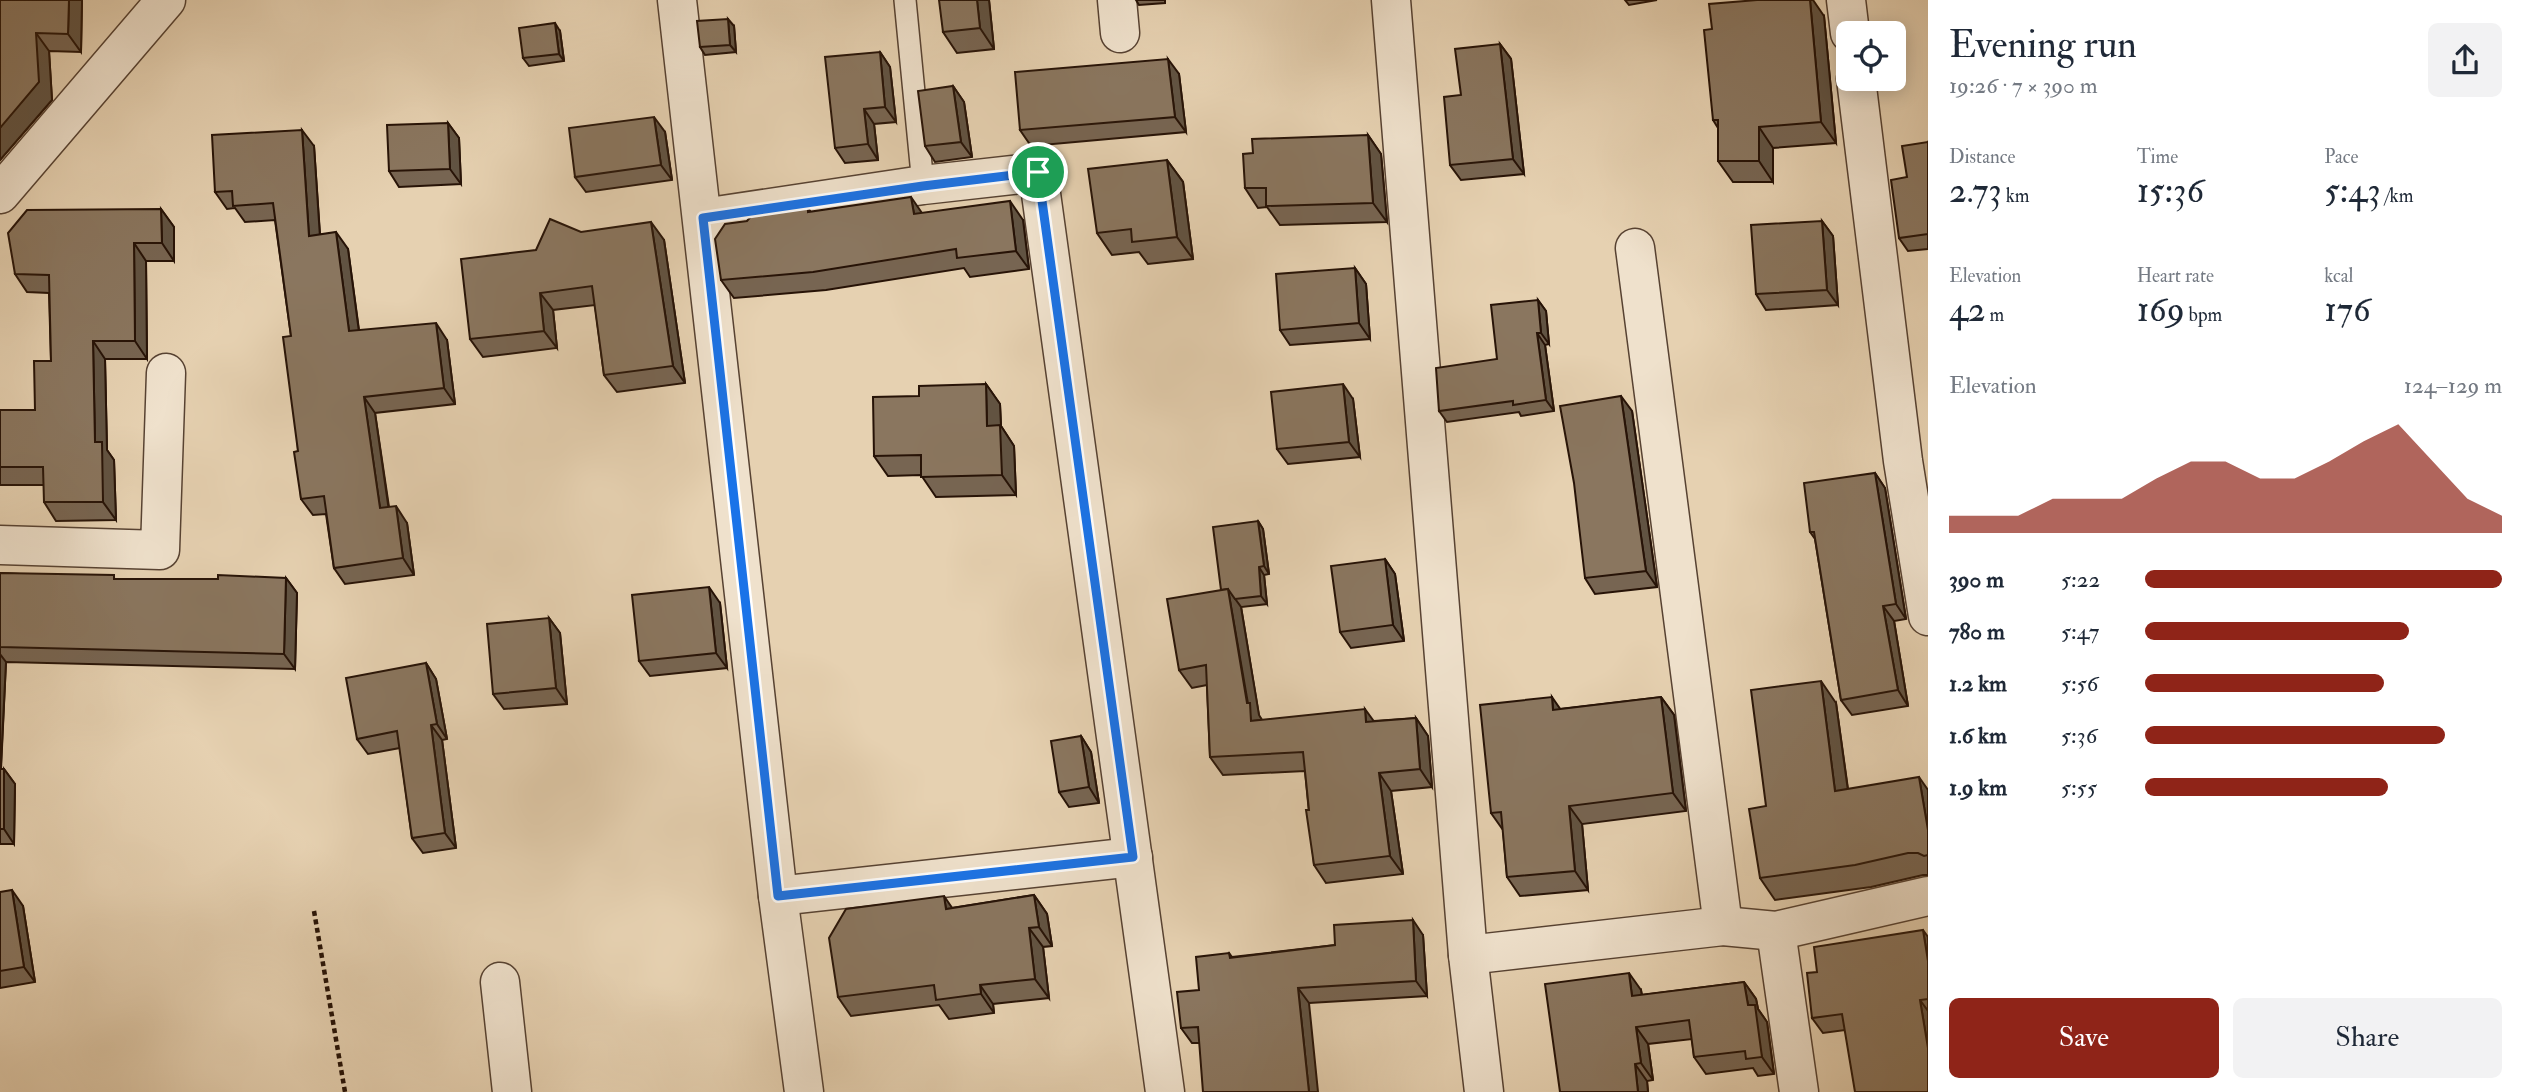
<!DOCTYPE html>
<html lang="en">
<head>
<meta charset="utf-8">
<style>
	:root { --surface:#fff; --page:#f2f2f3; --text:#1f2937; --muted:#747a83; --accent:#8f2418 }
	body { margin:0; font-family:"IM FELL Double Pica",serif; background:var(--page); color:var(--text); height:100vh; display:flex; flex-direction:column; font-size:26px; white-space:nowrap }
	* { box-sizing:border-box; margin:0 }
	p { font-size:23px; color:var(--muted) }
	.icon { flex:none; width:38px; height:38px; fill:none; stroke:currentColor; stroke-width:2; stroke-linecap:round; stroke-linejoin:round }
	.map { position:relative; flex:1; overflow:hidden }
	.side { display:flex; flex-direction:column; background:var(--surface); width:595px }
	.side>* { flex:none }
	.tools { position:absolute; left:1836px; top:21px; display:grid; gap:14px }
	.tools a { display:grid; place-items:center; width:70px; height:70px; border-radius:10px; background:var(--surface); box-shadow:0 4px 18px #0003; font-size:35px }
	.pin { position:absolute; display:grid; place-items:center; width:60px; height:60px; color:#fff; margin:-30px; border:4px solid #fff; border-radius:50%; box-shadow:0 2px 7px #0007 }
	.round { display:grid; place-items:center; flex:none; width:74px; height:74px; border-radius:10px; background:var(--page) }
	.headline { display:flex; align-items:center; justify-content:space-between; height:119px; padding:0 21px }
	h1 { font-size:38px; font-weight:600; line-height:52px }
	.stats { display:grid; grid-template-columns:repeat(3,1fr); gap:10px; height:119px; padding:7px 21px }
	.stats div { display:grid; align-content:center }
	.stats b { font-size:35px; font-weight:600 }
	.stats small { font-size:19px; font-weight:400 }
	.stats p { font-size:19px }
	.chart { height:196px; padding:14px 21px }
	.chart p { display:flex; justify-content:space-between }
	.chart svg { width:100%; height:126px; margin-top:7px; fill:var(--accent); opacity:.7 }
	.action { display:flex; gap:14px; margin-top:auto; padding:14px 21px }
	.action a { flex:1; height:80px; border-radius:10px; background:var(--accent); color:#fff; font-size:28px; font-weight:600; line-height:80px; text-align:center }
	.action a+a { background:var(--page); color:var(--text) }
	ul { padding:0 21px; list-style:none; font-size:23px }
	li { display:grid; grid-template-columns:112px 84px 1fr; align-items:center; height:52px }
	li i { height:18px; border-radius:9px; background:var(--accent) }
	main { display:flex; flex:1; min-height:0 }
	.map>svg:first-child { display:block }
</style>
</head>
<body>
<main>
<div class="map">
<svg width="1928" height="1092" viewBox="0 0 1928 1092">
	<rect width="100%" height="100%" fill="#e6d1b1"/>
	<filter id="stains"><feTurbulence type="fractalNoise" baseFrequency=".00286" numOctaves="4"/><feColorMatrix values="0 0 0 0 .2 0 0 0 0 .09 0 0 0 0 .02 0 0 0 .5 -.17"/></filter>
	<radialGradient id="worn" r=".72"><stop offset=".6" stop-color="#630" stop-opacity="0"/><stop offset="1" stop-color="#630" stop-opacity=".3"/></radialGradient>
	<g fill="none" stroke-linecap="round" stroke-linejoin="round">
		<g stroke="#574232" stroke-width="24">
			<path id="lane" d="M905 0 923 185"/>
		</g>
		<g stroke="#574232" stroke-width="41">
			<g id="street">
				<path d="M677 0 778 896 804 1092"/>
				<path d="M1117 0 1120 33"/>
				<path d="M1391 0 1468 955 1484 1092"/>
				<path d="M1846 0 1850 33"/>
				<path d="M1856 79 1903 461 1928 616"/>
				<path d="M0 194 166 0"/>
				<path d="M703 218 923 185 1038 172 1165 1092"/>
				<path d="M1635 248 1723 926"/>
				<path d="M0 545 160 550 166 373"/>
				<path d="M778 896 1133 857"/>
				<path d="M1776 931 1799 1092"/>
				<path d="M1468 955 1723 926 1776 931 1928 896"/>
				<path d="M500 982 512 1092"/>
			</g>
		</g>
		<path stroke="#271307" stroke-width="4.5" stroke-dasharray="5 3.5" stroke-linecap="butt" d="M314 911 345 1092"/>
		<use href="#lane" stroke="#efe1cc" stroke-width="21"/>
		<use href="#street" stroke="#efe1cc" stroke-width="38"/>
	</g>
	<g fill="#776552" stroke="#271307" stroke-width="2">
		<path d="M82 0 81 52 49 51 52 100 0 160V13Z"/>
		<path d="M989 0 994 49 957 53 943 32Z"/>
		<path d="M1136 0H1165V3L1139 5Z"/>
		<path d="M1625 0H1657L1629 5Z"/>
		<path d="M1824 16 1836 143 1773 148V182H1733L1718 161V128L1713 120Z"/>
		<path d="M734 26 736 52 705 55 700 47Z"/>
		<path d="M560 31 564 61 529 66 523 58Z"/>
		<path d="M1500 44 1511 59 1524 174 1461 180 1450 165Z"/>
		<path d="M880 52 890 67 896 122 874 124 878 160 845 163 835 148Z"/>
		<path d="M1179 74 1186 132 1031 146 1020 130Z"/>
		<path d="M953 86 964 102 972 157 935 162 925 146Z"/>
		<path d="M448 123 459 138 461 184 399 187 389 171Z"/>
		<path d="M665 132 672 180 586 192 575 177Z"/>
		<path d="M1368 135 1381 154 1387 222 1280 225 1267 207 1258 208 1245 188Z"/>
		<path d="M1928 142V249L1908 251 1899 238 1907 177Z"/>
		<path d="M314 146 320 234 348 249 359 330 447 340 455 404 375 413 389 507 407 523 414 575 345 584 334 568 326 514 313 515 301 499 291 336 275 220 245 222 235 208 227 209 215 192Z"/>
		<path d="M1167 160 1183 182 1193 259 1148 264 1139 252 1112 255 1097 233Z"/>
		<path d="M808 208 811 212 922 213 1023 220 1029 269 970 277 964 268 826 290 734 298 721 280 747 221Z"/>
		<path d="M161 209 174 227V261H146L147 359H105L107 450 114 460 116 520 56 521 44 502V485H0V410H35L51 361 49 293 27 292 15 274Z"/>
		<path d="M1822 221 1833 236 1838 305 1766 310 1756 294Z"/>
		<path d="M581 232 664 240 685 383 617 392 604 375 595 305 553 310 557 348 483 357 470 339 536 250Z"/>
		<path d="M1355 268 1366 284 1370 339 1290 345 1280 330Z"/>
		<path d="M1538 300 1546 311 1549 344 1545 345 1554 411 1521 416 1519 412 1447 422 1439 411 1497 359Z"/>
		<path d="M986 384 1000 404 1001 426 1014 446 1016 495 936 497 921 475 888 476 874 456 919 396Z"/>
		<path d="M1353 399 1360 457 1288 464 1277 449Z"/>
		<path d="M1632 411 1657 587 1595 594 1585 578Z"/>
		<path d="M1875 473 1885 488 1906 619 1894 621 1908 706 1852 715 1841 700 1815 539 1810 532Z"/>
		<path d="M1258 521 1263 529 1269 574 1264 575 1267 604 1241 607 1259 716 1262 720 1374 721 1416 718 1428 736 1432 787 1391 791 1403 874 1326 883 1314 865 1305 771 1223 775 1210 757 1207 685 1192 688 1179 670Z"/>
		<path d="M1385 559 1395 574 1404 641 1351 648 1340 632Z"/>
		<path d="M0 573 116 579H218L286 578 297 593 295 669 6 662 1 769H4L15 784 14 844H0Z"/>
		<path d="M720 603 727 668 650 676 639 661Z"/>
		<path d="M549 618 560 633 567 704 504 709 493 694Z"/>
		<path d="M426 663 436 679 447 739 442 740 456 848 423 853 412 838 400 748 368 754 357 739Z"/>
		<path d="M1661 697 1674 715 1686 811 1582 824 1588 890 1520 896 1507 877 1503 830 1491 813 1560 709Z"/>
		<path d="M1836 703 1848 789 1928 790V875H1923L1871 887 1775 900 1760 878 1766 806Z"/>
		<path d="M1081 736 1091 752 1099 803 1069 807 1059 792Z"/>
		<path d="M0 892 23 906 35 982 0 988Z"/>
		<path d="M1034 895 1047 914 1052 946 1043 947 1049 998 993 1004 994 1013 949 1019 939 1005 851 1016 838 997 952 908Z"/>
		<path d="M1423 935 1427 996 1309 1003 1199 1043H1192L1181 1028 1199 990 1229 953 1232 957Z"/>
		<path d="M1928 937V1092L1845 1030 1823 1033 1812 1018Z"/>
		<path d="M1744 982 1756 999 1758 1009 1767 1022 1774 1074 1758 1076 1753 1068 1706 1074 1694 1057 1692 1039 1648 1044 1653 1080 1647 1081 1648 1092H1560L1641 990 1642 995Z"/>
	</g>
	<g fill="#615342" stroke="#271307" stroke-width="2">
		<path d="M69 0H82L81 52 68 34Z"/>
		<path d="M977 0H989L994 49 980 28Z"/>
		<path d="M1810 0H1813L1824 16 1836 143 1821 122Z"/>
		<path d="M728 19 734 26 736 52 730 45Z"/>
		<path d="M555 23 560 31 564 61 559 54Z"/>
		<path d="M36 33 49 51 52 100 0 160V128Z"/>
		<path d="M1500 44 1511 59 1524 174 1513 159Z"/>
		<path d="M880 52 890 67 896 122 885 107Z"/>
		<path d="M1168 59 1179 74 1186 132 1175 117Z"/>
		<path d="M953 86 964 102 972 157 961 142Z"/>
		<path d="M864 109 874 124 878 160 868 144Z"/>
		<path d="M654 117 665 132 672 180 661 165Z"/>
		<path d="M448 123 459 138 461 184 450 169Z"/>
		<path d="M1759 127 1773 148V182L1759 161Z"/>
		<path d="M302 130 314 146 321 252 309 236Z"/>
		<path d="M1368 135 1381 154 1387 222 1373 203Z"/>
		<path d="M1167 160 1183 182 1193 259 1177 237Z"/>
		<path d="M911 197 924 216 914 214Z"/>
		<path d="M1010 201 1023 220 1029 269 1016 251Z"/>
		<path d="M161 209 174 227V261L162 243Z"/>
		<path d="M1822 221 1833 236 1838 305 1827 290Z"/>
		<path d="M651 222 664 240 685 383 673 366Z"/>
		<path d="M336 232 348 249 361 347 349 331Z"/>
		<path d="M134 243 146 261 147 359 135 341Z"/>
		<path d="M1355 268 1366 284 1370 339 1359 323Z"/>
		<path d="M540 293 553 310 557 348 544 331Z"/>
		<path d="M1538 300 1546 311 1549 344 1541 333Z"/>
		<path d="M436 323 447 340 455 404 444 388Z"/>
		<path d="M1537 333 1545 345 1554 411 1546 400Z"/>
		<path d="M93 341 105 359 107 450 114 460 116 520 103 502 95 442Z"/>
		<path d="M986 384 1000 404 1001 426 1014 446 1016 495 1002 475 987 426Z"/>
		<path d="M1343 384 1353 399 1360 457 1349 442Z"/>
		<path d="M1621 396 1632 411 1657 587 1646 571Z"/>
		<path d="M364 397 375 413 391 525 380 508Z"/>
		<path d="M1875 473 1885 488 1906 619 1896 604Z"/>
		<path d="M396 506 407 523 414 575 403 558Z"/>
		<path d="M1258 521 1263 529 1269 574 1264 566Z"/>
		<path d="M1385 559 1395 574 1404 641 1393 625Z"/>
		<path d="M1259 567 1264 575 1267 604 1261 596Z"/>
		<path d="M286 578 297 593 295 669 284 654Z"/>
		<path d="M709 587 720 603 727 668 716 653Z"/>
		<path d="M1228 589 1241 607 1259 715 1262 720 1251 721Z"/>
		<path d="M1883 606 1894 621 1908 706 1898 690Z"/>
		<path d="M549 618 560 633 567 704 556 688Z"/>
		<path d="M0 654 6 662 0 784Z"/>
		<path d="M426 663 436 679 447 739 437 724Z"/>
		<path d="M1821 681 1836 703 1851 813 1835 791Z"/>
		<path d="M1552 697 1565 716 1553 710Z"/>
		<path d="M1661 697 1674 715 1686 811 1673 793Z"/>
		<path d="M1365 709 1378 727 1366 722Z"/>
		<path d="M1416 718 1428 736 1432 787 1420 769Z"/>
		<path d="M431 725 442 740 456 848 445 833Z"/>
		<path d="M1081 736 1091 752 1099 803 1089 787Z"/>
		<path d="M4 769 15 784 14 844 4 829Z"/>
		<path d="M1379 773 1391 791 1403 874 1390 856Z"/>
		<path d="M1919 777 1928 790V830Z"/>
		<path d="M1569 806 1582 824 1588 890 1575 871Z"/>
		<path d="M12 890 23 906 35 982 24 967Z"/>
		<path d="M1034 895 1047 914 1052 946 1039 927Z"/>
		<path d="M944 896 957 915 946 909Z"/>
		<path d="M1413 920 1423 935 1427 996 1416 981Z"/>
		<path d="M1029 928 1043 947 1049 998 1035 979Z"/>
		<path d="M1923 930 1928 937V961Z"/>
		<path d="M1629 973 1641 990 1644 1013 1632 996Z"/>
		<path d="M1744 982 1756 999 1758 1009 1767 1022 1774 1074 1762 1057 1748 1005Z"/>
		<path d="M980 985 993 1004 994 1013 981 994Z"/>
		<path d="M1298 988 1309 1003 1318 1092H1309Z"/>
		<path d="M1920 1000 1928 1011V1048Z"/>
		<path d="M1636 1027 1648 1044 1653 1080 1641 1063Z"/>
		<path d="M1635 1064 1647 1081 1648 1092H1638Z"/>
	</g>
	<g fill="#8a765f" stroke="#271307" stroke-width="2">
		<path d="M0 0H69L68 34 36 33 39 82 0 128Z"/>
		<path d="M939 0H977L980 28 943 32Z"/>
		<path d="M1757 0H1810L1821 122 1759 127V161H1718V120H1713L1704 30 1712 29 1709 4Z"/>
		<path d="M728 19 730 45 700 47 697 21Z"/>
		<path d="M555 23 559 54 523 58 519 28Z"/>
		<path d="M1500 44 1513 159 1450 165 1444 97 1461 95 1455 49Z"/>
		<path d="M880 52 885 107 864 109 868 144 835 148 825 57Z"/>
		<path d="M1168 59 1175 117 1020 130 1015 72Z"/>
		<path d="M953 86 961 142 925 146 918 91Z"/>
		<path d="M654 117 661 165 575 177 569 128Z"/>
		<path d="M448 123 450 169 389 171 387 125Z"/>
		<path d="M302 130 309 236 336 232 349 331 436 323 444 388 364 397 380 508 396 506 403 558 334 568 324 496 301 499 294 452 298 451 283 337 291 336 273 203 233 206 232 191 215 192 212 135Z"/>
		<path d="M1368 135 1373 203 1266 206V188H1245L1243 154 1253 153 1252 139Z"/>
		<path d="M1928 142V234L1899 238 1891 180 1907 177 1902 146Z"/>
		<path d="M1167 160 1177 237 1132 242 1131 229 1097 233 1088 169Z"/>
		<path d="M911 197 914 214 1010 201 1016 251 957 258 956 249 813 272 721 280 715 239 725 224 747 221 753 214 808 208V212Z"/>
		<path d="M161 209 162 243H134L135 341H93L95 442H102L103 502H44L43 467H0V410H35L34 361H51L49 275 15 274 8 233 27 210Z"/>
		<path d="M550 219 581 232 651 222 673 366 604 375 592 286 540 293 544 331 470 339 461 259 536 250Z"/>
		<path d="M1822 221 1827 290 1756 294 1751 225Z"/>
		<path d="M1355 268 1359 323 1280 330 1276 274Z"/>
		<path d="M1538 300 1541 333H1537L1546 400 1513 405V401L1439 411 1436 368 1497 359 1491 305Z"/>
		<path d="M986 384 987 426 1000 425 1002 475 921 477V455L874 456 873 397 919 396V386Z"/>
		<path d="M1343 384 1349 442 1277 449 1271 392Z"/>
		<path d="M1621 396 1646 571 1585 578 1574 483 1560 406Z"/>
		<path d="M1875 473 1896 604 1883 606 1898 690 1841 700 1814 532H1810L1804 483Z"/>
		<path d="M1258 521 1264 566 1259 567 1261 596 1235 599 1228 589 1221 590 1213 527Z"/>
		<path d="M1385 559 1393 625 1340 632 1331 566Z"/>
		<path d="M0 573 114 575V579H218V575L286 578 284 654 0 647Z"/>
		<path d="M709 587 716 653 639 661 632 595Z"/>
		<path d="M1228 589 1247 703H1250L1251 721 1365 709 1366 722 1416 718 1420 769 1379 773 1390 856 1314 865 1306 810H1309L1303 752 1210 757 1206 665 1179 670 1167 599Z"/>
		<path d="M549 618 556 688 493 694 487 624Z"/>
		<path d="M426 663 437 724 431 725 445 833 412 838 397 731 357 739 346 678Z"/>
		<path d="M1821 681 1835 791 1919 777 1928 830V855L1924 856 1918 853H1908L1855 865 1760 878 1749 809 1766 806 1751 690Z"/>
		<path d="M1552 697 1553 710 1661 697 1673 793 1569 806 1575 871 1507 877 1501 812 1491 813 1480 705Z"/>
		<path d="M1081 736 1089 787 1059 792 1051 741Z"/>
		<rect x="0" y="769" width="4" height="60"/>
		<path d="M12 890 24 967 0 971V892Z"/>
		<path d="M1034 895 1039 927 1029 928 1035 979 980 985 981 994 936 1000 934 985 838 997 829 938 846 909 944 896 946 909Z"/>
		<path d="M1413 920 1416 981 1298 988 1309 1092H1203L1198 1027 1181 1028 1177 992 1199 990 1196 957 1229 953 1230 958 1335 945 1334 925Z"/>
		<path d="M1923 930 1928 961V999L1920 1000 1928 1048V1092H1855L1842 1014 1812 1018 1807 973 1817 972 1814 947Z"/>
		<path d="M1629 973 1632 996 1744 982 1748 1005H1755L1762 1057 1746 1059 1745 1051 1694 1057 1689 1020 1636 1027 1641 1063 1635 1064 1638 1092H1560L1545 984Z"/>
	</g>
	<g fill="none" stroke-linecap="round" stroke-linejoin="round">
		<g stroke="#fff" stroke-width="14">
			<path id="route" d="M1038 172 1133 857 778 896 703 218 923 186Z"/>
		</g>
		<use href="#route" stroke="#1a73e8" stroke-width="9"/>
	</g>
	<rect width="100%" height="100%" filter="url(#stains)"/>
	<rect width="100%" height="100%" fill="url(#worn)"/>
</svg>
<div class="tools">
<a><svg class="icon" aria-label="locate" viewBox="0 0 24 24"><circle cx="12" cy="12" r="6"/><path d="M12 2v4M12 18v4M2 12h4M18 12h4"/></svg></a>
</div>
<div class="pin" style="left:1038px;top:172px;background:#1e9e55"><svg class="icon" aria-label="arrive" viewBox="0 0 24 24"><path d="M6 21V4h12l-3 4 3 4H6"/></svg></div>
</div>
<section class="side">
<div class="headline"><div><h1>Evening run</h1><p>19:26 · 7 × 390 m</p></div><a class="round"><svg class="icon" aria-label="share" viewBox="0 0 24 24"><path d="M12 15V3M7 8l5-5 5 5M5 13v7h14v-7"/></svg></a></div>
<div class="stats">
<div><p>Distance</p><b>2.73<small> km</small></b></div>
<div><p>Time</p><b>15:36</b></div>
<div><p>Pace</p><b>5:43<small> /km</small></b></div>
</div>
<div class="stats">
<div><p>Elevation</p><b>42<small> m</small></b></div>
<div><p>Heart rate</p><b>169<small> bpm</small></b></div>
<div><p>kcal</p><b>176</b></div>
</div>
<div class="chart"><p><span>Elevation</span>124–129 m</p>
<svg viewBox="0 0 160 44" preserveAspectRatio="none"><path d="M0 44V38L10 38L20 38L30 32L40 32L50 32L60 25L70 19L80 19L90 25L100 25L110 19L120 12L130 6L140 19L150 32L160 38V44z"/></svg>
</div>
<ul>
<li><b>390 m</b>5:22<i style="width:100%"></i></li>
<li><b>780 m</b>5:47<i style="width:74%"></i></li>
<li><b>1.2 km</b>5:56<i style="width:67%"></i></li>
<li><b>1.6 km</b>5:36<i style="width:84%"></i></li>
<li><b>1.9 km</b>5:55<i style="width:68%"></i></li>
</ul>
<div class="action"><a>Save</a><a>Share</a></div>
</section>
</main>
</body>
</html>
